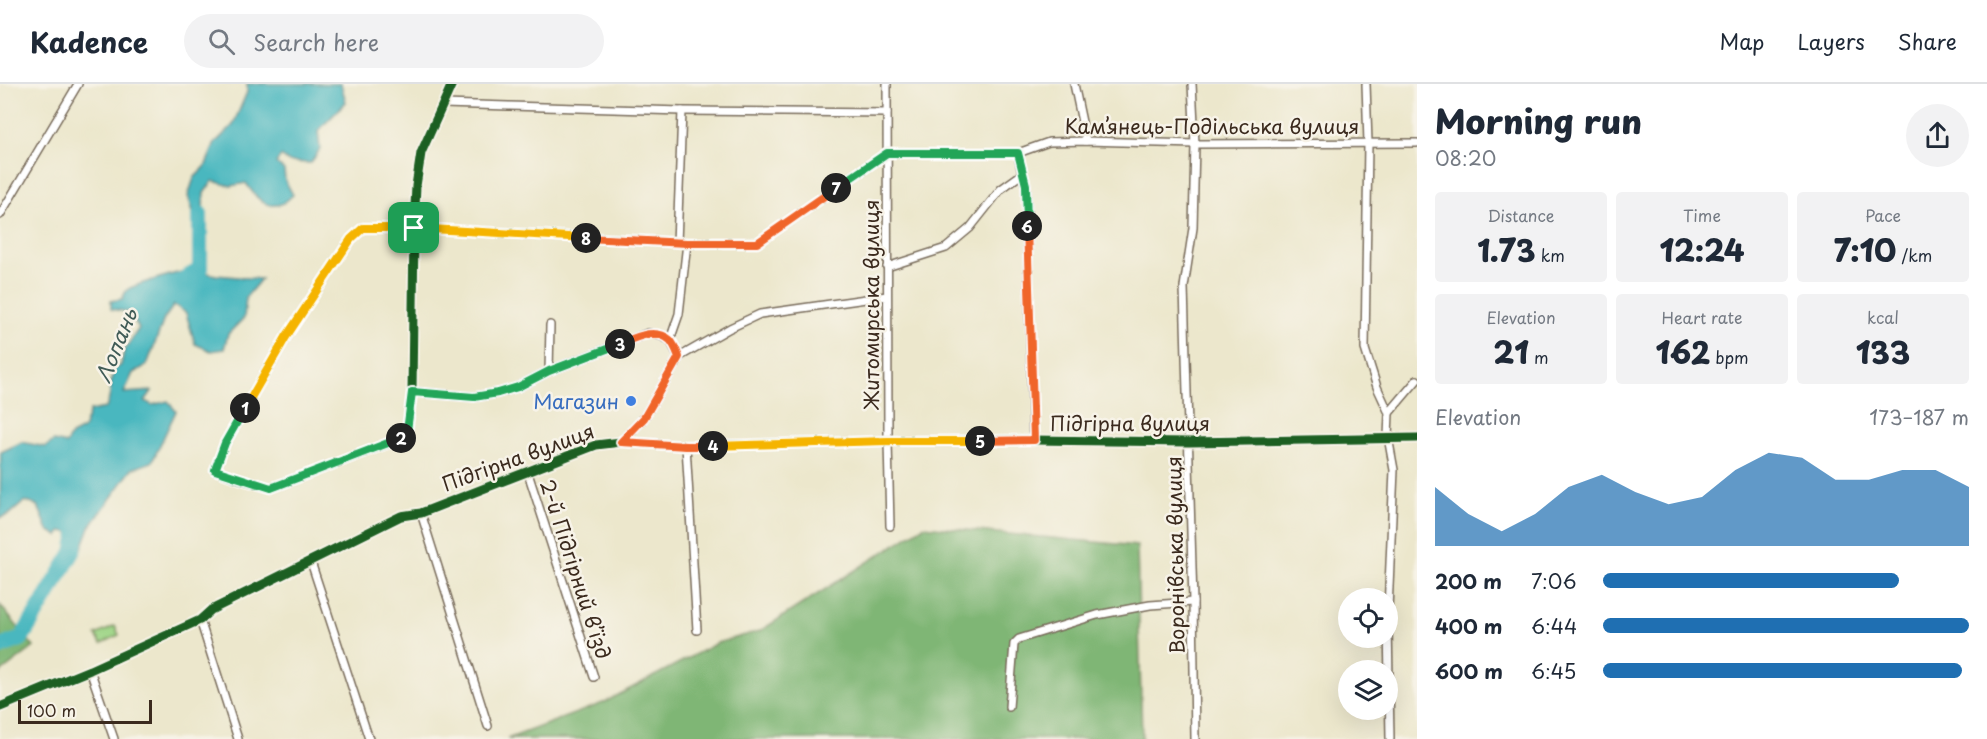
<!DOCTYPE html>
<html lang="en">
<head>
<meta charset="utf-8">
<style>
	:root { --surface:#fff; --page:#f2f2f3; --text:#1f2937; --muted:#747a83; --line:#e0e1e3; --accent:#1f6fb2 }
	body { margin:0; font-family:"Playpen Sans",sans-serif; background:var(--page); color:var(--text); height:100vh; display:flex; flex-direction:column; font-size:22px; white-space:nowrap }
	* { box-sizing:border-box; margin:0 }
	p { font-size:20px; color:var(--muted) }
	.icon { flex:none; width:33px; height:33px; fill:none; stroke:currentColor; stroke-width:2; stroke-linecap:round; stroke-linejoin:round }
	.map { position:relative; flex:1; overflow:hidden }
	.sheet { display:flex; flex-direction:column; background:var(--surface); width:570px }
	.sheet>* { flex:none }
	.tools { position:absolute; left:1338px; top:504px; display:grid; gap:12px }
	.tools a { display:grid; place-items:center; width:60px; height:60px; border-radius:50%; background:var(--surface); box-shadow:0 6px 24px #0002; font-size:30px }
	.scale { position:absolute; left:18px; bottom:15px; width:134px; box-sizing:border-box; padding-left:6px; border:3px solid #3b2a1e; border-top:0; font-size:16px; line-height:21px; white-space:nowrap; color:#3b2a1e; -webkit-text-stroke:4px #f7f3e8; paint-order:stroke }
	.pin { position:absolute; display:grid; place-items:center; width:51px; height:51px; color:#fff; margin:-26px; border-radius:12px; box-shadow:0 3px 9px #0006 }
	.km { position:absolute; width:30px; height:30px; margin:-15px; border-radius:50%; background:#222; color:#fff; font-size:16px; line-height:30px; text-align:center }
	.round { display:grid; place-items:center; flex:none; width:63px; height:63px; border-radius:32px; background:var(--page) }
	.summary { display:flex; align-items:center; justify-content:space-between; height:102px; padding:0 18px }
	h1 { font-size:33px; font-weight:800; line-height:45px }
	.figures { display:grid; grid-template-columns:repeat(3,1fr); gap:9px; height:102px; padding:6px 18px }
	.figures div { display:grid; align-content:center; border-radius:6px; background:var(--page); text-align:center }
	.figures b { font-size:30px; font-weight:800 }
	.figures small { font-size:16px; font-weight:400 }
	.figures p { font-size:16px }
	.chart { height:168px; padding:12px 18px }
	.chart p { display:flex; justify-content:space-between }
	.chart svg { width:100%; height:108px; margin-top:6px; fill:var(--accent); opacity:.7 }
	ul { padding:0 18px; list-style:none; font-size:20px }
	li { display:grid; grid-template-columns:96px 72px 1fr; align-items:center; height:45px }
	li i { height:15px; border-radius:8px; background:var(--accent) }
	header { display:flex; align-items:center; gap:36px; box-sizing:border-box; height:84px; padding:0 30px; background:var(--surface); border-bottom:2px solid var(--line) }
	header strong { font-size:28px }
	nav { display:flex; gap:33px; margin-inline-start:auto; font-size:21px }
	.search { width:420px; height:54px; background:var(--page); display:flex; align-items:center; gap:15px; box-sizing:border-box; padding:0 21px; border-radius:33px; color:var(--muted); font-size:22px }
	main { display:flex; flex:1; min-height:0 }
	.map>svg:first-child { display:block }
</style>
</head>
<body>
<header>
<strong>Kadence</strong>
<div class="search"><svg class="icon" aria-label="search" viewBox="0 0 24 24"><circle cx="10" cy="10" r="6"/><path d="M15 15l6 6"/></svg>Search here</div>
<nav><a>Map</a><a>Layers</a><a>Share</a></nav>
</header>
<main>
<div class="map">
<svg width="1417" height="655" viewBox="0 0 1417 655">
	<rect width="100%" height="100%" fill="#f7f3e8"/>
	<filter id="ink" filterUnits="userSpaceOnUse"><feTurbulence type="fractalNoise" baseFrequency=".0167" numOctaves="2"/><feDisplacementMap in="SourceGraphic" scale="12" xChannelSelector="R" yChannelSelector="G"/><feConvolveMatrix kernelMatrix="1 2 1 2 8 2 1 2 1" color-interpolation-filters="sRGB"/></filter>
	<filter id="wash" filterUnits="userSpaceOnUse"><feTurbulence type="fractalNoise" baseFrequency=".008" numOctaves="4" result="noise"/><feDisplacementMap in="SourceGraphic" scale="24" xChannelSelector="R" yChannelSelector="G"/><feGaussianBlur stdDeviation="1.35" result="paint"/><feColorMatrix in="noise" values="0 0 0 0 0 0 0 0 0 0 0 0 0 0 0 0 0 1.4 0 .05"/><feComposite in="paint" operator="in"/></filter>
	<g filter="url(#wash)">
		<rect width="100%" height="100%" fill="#ece7cc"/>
		<path fill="#9fd587" stroke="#6d8052" stroke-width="1.5" d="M115 542 119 551 101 560 96 551Z"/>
		<g fill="#7fb674" stroke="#5d7049" stroke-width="1.5">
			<path d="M924 442 1137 462 1142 655H507L603 619 717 559 760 547Z"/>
			<path d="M0 521 34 563 0 589Z"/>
		</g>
		<g fill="#48b7bf" stroke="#42706e" stroke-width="1.5">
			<path d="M247 0H341L346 18 318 47 320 65 311 79 289 78 281 72 276 79 284 86 285 96 293 111C289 114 285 119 281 120 265 126 254 111 246 99L231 102 213 97 204 109 201 154 188 112 194 94 205 83 215 59 233 41 247 8Z"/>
			<path d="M191 185 216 191 261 195 246 213 244 234 228 250 224 265 211 267 195 260 186 229 174 221 164 235 147 281 133 289 124 309 152 307 145 317 152 321 168 317 176 327 152 378 132 385 90 443 82 464 73 468 71 449 62 447 58 452 48 446 38 422 25 417 10 430 0 434 1 368 22 358 45 363 54 357 66 360 71 351 83 345 90 327 106 324C112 311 110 301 113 287L121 281 124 267 139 244 129 228 111 225V217L122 215C124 212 125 208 127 206 133 200 179 189 191 185Z"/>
		</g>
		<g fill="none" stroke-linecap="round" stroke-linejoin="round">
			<g stroke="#48b7bf" stroke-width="16">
				<path d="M182 196 200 186V130"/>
				<path d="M0 563 21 555 73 468 78 446"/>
			</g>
		</g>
	</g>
	<g filter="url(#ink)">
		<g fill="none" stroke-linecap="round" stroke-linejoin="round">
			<g stroke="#796c5b" stroke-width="10">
				<g id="street">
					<path d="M452 0 421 69 416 102 414 144 412 308 407 347 400 355 271 404 239 395 215 386 225 359 286 253 351 155 363 144H414L687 159H757L887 69H1018"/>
					<path d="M887 0 888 357 890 442"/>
					<path d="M1074 0 1086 57"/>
					<path d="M1192 0 1195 60 1193 144 1184 203 1193 518 1195 655"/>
					<path d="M1366 0 1368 59 1365 265 1377 303 1389 329 1388 353 1394 386 1388 526"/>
					<path d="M443 20 682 27 887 29"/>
					<path d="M1022 90 1026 101 1033 356"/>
					<path d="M0 131 78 0"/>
					<path d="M677 159 682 27"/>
					<path d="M887 183 946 164 970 144 1001 105 1022 90 1018 69 1049 58 1086 57 1195 60 1417 59"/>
					<path d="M679 273 670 256 679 230 687 159"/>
					<path d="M549 287 550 241"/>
					<path d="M412 308 474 313 498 309 518 303 549 287 648 249 661 252 670 256"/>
					<path d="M1389 329 1417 296"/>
					<path d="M621 358 644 334 679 273 730 244 760 230 887 212"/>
					<path d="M686 362 697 546"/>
					<path d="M527 386 594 593"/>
					<path d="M421 429 488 642"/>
					<path d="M311 478 369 655"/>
					<path d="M200 536 238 655"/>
					<path d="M1388 539 1390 655"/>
					<path d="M90 586 114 655"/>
					<path d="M0 623 90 586 200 536 211 526 401 432 421 429 596 361 621 358 686 362 888 357 1033 356 1189 358 1417 354"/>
					<path d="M1009 623 1014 560 1019 555 1097 531 1150 521 1193 518"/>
				</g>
			</g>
			<use href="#street" stroke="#fff" stroke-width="7"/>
			<g stroke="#f7f3e8" stroke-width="13">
				<g id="cycleway">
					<path d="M452 0 421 69 416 102 414 144 412 308 407 347 400 355 271 404 239 395 215 386 225 359 286 253 351 155 363 144H414L687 159H757L887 69H1018"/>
					<path d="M0 623 90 586 200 536 211 526 401 432 421 429 596 361 621 358 686 362 888 357 1033 356 1189 358 1417 354"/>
				</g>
			</g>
			<use href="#cycleway" stroke="#1b5e20" stroke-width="9"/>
		</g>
	</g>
	<g fill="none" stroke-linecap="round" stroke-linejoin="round" filter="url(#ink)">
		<g stroke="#fff" stroke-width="12">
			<path id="split-1" d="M245 324 286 253 351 155 363 144H414"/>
		</g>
		<g stroke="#fff" stroke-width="12">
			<path id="split-2" d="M245 324 225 359 215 386 271 404 401 354"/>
		</g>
		<g stroke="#fff" stroke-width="12">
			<path id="split-3" d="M401 354 407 347 412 308 474 313 498 309 518 303 549 287 620 260"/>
		</g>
		<g stroke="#fff" stroke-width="12">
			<path id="split-4" d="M620 260C635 254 655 243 670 256 674 260 677 268 679 273L644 334 621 358 686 362H713"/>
		</g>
		<g stroke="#fff" stroke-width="12">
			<path id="split-5" d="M713 362 888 357H980"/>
		</g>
		<g stroke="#fff" stroke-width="12">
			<path id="split-6" d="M980 357 1034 356 1027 142"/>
		</g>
		<g stroke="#fff" stroke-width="12">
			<path id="split-7" d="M836 104 887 69H1018L1026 101 1027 142"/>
		</g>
		<g stroke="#fff" stroke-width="12">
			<path id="split-8" d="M586 154 687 159H757L836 104"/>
		</g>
		<g stroke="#fff" stroke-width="12">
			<path id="split-9" d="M414 144 586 154"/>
		</g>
		<use href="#split-1" stroke="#f5b400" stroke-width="8"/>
		<use href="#split-2" stroke="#22a559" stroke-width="8"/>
		<use href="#split-3" stroke="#22a559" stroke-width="8"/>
		<use href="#split-4" stroke="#f0652b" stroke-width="8"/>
		<use href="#split-5" stroke="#f5b400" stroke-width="8"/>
		<use href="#split-6" stroke="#f0652b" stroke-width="8"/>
		<use href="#split-7" stroke="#22a559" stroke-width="8"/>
		<use href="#split-8" stroke="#f0652b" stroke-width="8"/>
		<use href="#split-9" stroke="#f5b400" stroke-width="8"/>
	</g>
	<circle fill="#3f7fe0" stroke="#f7f3e8" stroke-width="2" cx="631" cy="317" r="6"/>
	<g text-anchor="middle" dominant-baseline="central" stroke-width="5" stroke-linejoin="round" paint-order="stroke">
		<g font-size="20" fill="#3b2a1e" stroke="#f7f3e8">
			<text x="1212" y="42">Кам’янець-Подільська вулиця</text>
			<text transform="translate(871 221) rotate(-90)">Житомирська вулиця</text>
			<text x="1130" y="339">Підгірна вулиця</text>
			<text transform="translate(518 373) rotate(-20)">Підгірна вулиця</text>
			<text transform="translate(1175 471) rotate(-91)">Воронівська вулиця</text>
			<text transform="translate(576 485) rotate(72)">2-й Підгірний в’їзд</text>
		</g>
		<g font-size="20" fill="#366cbe" stroke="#f7f3e8" text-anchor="end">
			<text x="619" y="317">Магазин</text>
		</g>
		<g font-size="21" font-style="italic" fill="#405b56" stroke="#f7f3e8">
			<text transform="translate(115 261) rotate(-68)">Лопань</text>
		</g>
	</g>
</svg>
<div class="tools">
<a><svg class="icon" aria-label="locate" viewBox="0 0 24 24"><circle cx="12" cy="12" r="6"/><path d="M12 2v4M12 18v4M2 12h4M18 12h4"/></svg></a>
<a><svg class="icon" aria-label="layers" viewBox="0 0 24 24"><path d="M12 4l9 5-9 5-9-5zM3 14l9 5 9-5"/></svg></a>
</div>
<div class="scale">100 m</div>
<div class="pin" style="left:414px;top:144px;background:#1e9e55"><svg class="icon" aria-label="arrive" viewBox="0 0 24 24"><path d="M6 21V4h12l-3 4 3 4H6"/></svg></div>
<b class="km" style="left:245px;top:324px">1</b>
<b class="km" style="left:401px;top:354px">2</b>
<b class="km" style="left:620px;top:260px">3</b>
<b class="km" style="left:713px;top:362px">4</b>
<b class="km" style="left:980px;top:357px">5</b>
<b class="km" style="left:1027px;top:142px">6</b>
<b class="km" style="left:836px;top:104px">7</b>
<b class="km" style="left:586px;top:154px">8</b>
</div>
<section class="sheet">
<div class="summary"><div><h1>Morning run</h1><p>08:20</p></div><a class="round"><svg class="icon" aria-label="share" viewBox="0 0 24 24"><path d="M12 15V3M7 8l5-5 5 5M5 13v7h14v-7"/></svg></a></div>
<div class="figures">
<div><p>Distance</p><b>1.73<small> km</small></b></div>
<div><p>Time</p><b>12:24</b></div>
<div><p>Pace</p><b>7:10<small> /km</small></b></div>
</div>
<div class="figures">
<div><p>Elevation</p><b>21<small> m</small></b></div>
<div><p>Heart rate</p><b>162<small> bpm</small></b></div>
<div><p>kcal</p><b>133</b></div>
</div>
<div class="chart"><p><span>Elevation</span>173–187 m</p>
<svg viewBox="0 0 160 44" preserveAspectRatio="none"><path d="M0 44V20L10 31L20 38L30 31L40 20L50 15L60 22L70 27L80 24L90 13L100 6L110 8L120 17L130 17L140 13L150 13L160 20V44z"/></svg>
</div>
<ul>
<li><b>200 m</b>7:06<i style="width:81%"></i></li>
<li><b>400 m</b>6:44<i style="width:100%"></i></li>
<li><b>600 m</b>6:45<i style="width:98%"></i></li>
</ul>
</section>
</main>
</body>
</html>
